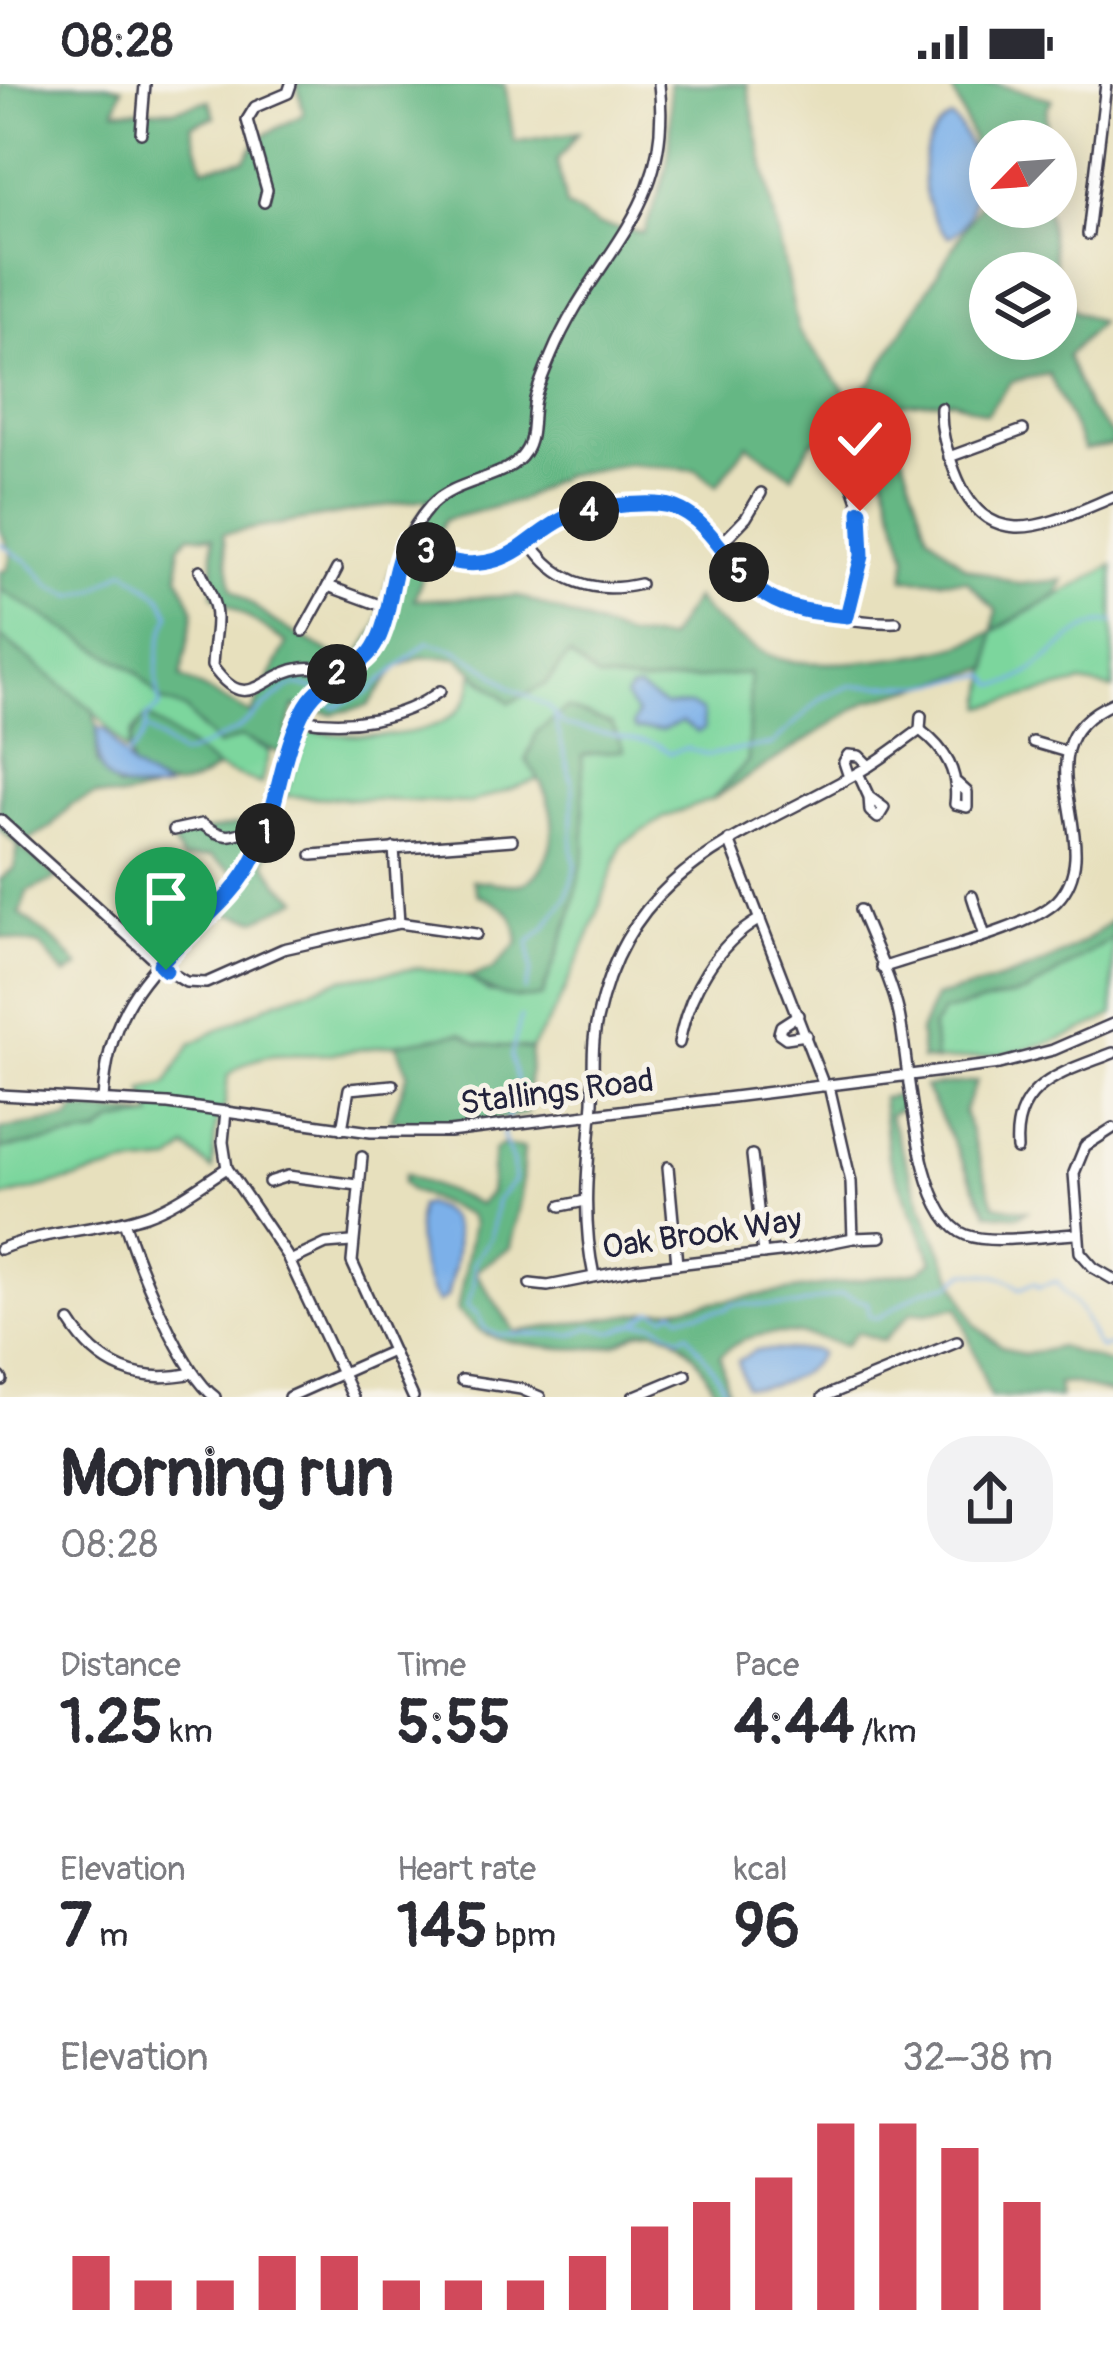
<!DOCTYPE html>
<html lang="en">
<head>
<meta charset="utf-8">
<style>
	:root { --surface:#fff; --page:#f2f2f3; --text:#2b2b33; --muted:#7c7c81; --accent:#d1495b }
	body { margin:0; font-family:Pangolin,sans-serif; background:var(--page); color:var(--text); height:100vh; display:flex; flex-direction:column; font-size:45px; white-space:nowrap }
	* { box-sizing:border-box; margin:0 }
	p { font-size:39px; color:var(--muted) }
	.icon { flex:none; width:66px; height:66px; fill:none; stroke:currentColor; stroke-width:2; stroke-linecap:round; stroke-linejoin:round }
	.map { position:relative; height:1313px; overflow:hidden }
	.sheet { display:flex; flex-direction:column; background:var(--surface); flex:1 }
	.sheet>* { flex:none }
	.needle { width:78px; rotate:245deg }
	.fabs { position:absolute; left:969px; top:36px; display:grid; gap:24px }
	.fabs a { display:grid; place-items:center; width:108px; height:108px; border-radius:50%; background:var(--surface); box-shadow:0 6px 30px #0003; font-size:60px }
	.pin { position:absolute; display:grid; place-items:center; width:102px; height:102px; color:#fff; margin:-123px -51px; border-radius:50% 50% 50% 0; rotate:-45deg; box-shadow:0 0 12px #0007 }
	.pin .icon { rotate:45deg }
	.km { position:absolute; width:60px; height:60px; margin:-30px; border-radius:50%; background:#222; color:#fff; font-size:33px; line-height:60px; text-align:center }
	.round { display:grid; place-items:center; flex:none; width:126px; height:126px; border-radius:48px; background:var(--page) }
	.headline { display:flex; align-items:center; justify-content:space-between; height:204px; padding:0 60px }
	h1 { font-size:66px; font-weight:700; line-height:90px }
	.metrics { display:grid; grid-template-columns:repeat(3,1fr); gap:18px; height:204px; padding:12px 60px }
	.metrics div { display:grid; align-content:center }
	.metrics b { font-size:60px; font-weight:700 }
	.metrics small { font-size:33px; font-weight:400 }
	.metrics p { font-size:33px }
	.chart { height:336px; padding:24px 60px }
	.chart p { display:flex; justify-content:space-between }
	.chart svg { width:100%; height:216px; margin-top:12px; stroke:var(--accent); stroke-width:6 }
	.status { display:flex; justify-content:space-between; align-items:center; height:84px; padding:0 60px; background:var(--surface); direction:ltr }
	.status svg { height:33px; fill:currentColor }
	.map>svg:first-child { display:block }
</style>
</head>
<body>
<div class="status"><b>08:28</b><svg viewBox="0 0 49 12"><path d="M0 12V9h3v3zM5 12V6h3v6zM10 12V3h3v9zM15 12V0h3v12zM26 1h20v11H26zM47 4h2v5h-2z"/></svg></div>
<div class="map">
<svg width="1113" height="1313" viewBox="0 0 1113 1313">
	<rect width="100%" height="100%" fill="#f7f3e8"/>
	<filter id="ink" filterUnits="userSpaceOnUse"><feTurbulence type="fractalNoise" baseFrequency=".00833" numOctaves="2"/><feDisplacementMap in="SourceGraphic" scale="24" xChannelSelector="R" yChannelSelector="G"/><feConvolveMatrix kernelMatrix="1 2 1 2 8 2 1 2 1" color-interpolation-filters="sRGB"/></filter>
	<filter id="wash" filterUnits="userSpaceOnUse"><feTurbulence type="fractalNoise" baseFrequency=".004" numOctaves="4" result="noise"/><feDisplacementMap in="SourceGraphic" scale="48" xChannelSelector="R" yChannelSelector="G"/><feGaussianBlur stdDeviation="2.7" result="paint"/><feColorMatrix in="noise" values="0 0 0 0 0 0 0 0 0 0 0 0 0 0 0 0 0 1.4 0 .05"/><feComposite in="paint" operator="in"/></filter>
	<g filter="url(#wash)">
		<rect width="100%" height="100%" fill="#e7e0bd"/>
		<g fill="#7cd69d" stroke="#4f7c6c" stroke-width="3">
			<path d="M1113 481V605L1081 599 984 623 993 548Z"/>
			<path d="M0 505 138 589 162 617 185 624 203 647 241 653 269 668 261 700 217 684 147 632 132 648 127 668 93 626 0 552Z"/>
			<path d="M569 571 598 595 645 600 751 589 748 677 713 715 665 733 622 760 590 849 557 923 531 965C488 961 443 955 400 960 375 962 351 968 326 970 284 973 265 963 228 991L225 1020 216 1041 212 1086 187 1064 171 1078 126 1082 0 1114V1065L98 1050 114 1038 153 1032 143 1006 166 1000 191 960 274 918 342 895 420 884 469 893 488 908 542 912 571 831 585 765 582 670 537 648 526 676 540 695 470 719 284 712 308 647C359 654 472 663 473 589L510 618 546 600Z"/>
			<path d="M1113 854V931C1057 963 1000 973 936 977L932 944 943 928 1027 908Z"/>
		</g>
		<g fill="#65b784" stroke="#446c60" stroke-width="3" fill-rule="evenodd">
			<path d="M0 0H100L122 4 115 26H173L209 16 215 33 191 41 203 84 245 75 259 54 304 30 297 0H505L514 58 579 48 557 77 566 122 598 141 643 149C669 90 674 65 669 0H747L798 246 850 314 872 297 981 118 979 86 986 77 982 67 973 71 972 53 950 0H995L1052 15 1047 24 1045 57H990V123H1046L1057 192 1074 227 1100 238 1067 272 1088 324 1113 352V361L1084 366 1049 290 1012 297 986 330 953 316 886 321 928 449 965 483 1019 500 1064 496 1057 511 993 547 990 584 868 617 713 715 748 677 750 589 645 600 598 595 569 571 546 600 510 619 458 574 421 573 397 583 368 622 331 630 294 622 282 670 241 653 218 662 185 625 162 617 138 589 0 505V487L7 486 11 470 0 445ZM990 189H1056V255H990ZM838 348 876 364 907 472 904 495 967 497 996 526 993 547C952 573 833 585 784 576 757 570 709 536 695 514L668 555 627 553 519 512 414 516 444 436 518 417 564 391 627 380 697 386 717 402 747 360 792 392 811 358ZM430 414 390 487 377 542 353 581 276 539 232 505 223 450ZM190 451 213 453V511L287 559 251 630 181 593 194 527 179 492V462Z"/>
			<path d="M0 552 93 626 97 643V679L117 704 152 708 121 714 95 711 72 720 51 743 19 762 58 794 27 808 20 830 60 861 79 883 65 891 40 861 0 853V796L14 784 18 762 0 745Z"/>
			<path d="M567 624 612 640 624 666 582 671 585 765 571 831 542 912C515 919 491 910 469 893L493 885 518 859C516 827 505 823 478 811L473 796C487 797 507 802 521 800 530 798 538 790 542 782 563 746 550 707 526 676L537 648Z"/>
			<path d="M147 632 217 684C182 710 167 708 132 684 125 661 131 649 147 632Z"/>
			<path d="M273 736 283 765 268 769 265 778 280 801 299 815 257 836 217 827 239 792 210 772 183 776 168 750C210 751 233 737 273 736Z"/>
			<path d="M1113 835V854L1027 908 943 928 932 944 936 977 922 976 920 948 935 913C997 899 1064 879 1113 835Z"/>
			<path d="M461 949 478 960 531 965 527 1030 461 1041 391 1036 408 989 396 960Z"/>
			<path d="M977 997 964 1027 994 1121 1027 1127 1018 1132 988 1129 925 1003Z"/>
			<path d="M902 1011 903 1024 889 1031 927 1135 975 1241 1001 1262 1024 1271 1059 1263 1113 1280V1310L1071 1299 1058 1300 1060 1313H990L958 1223 927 1229 912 1228 883 1257 857 1248 844 1262C803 1247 754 1239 720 1272L729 1313H718C704 1284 681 1237 639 1248 631 1251 623 1258 614 1261 584 1269 515 1262 486 1250 475 1245 466 1234 457 1227L473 1139 468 1131 410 1106 403 1099 405 1090 479 1120 490 1109 494 1066 502 1061 524 1064 521 1111 510 1164 475 1187 515 1248 919 1187 933 1177 888 1073 882 1014Z"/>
			<path d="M76 1025 153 1032 114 1038 98 1050 0 1065V1045L69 1035Z"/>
		</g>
		<g fill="#7bb0e9" stroke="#4e6992" stroke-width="3">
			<path d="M951 34C979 55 987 136 949 153 918 127 911 55 951 34Z"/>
			<path d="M639 605 665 622 690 621 702 627 704 645 698 648 682 638 662 646 636 645 633 641 637 630 625 613 630 606Z"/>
			<path d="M97 643 106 647 132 684 166 705C155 708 149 707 137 706 95 702 98 679 97 643Z"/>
			<path d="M426 1120C472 1132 454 1180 447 1213L438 1219C419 1193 414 1154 419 1122Z"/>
			<path d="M756 1266H813L820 1269C810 1291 768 1307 745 1302L738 1277Z"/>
		</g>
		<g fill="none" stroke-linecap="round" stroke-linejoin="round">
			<g stroke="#7bb0e9" stroke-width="3">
				<path d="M0 460 27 477 52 503 73 512 95 506 125 486 161 513 170 531C156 562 154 589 160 622L146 634C147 652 137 665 122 675"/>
				<path d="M321 611 334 623 367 609 428 558 455 566 488 585 511 604 547 622 564 641 657 660 670 669 687 664 708 671 773 660 822 614 850 602 924 601 987 591 995 601C1039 601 1070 535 1113 538"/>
				<path d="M148 646 180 671 187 670 237 646 287 604 300 601 315 605"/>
				<path d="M525 907 531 887 529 858 544 845 566 815 576 782 572 768 573 703 554 631"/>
				<path d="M521 933 511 972 517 999 503 1052 513 1079 514 1097 497 1116 491 1153 474 1178V1202L467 1222 478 1231 485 1245 496 1250 572 1251 592 1243 612 1248 636 1239H654L680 1253 687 1249C705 1275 716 1283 727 1313"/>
				<path d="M638 1237 653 1226 665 1232 674 1226 680 1232 726 1225 732 1220 795 1222 842 1210 868 1219 869 1232 878 1234 924 1206 952 1200 966 1188C986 1190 1006 1190 1020 1205L1035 1198 1038 1203 1057 1197C1065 1213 1074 1216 1081 1228 1089 1240 1090 1253 1100 1264L1113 1261"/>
			</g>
		</g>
	</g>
	<g filter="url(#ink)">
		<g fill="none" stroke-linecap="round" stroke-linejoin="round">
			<g stroke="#403e4e" stroke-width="14">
				<g id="minor">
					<path d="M141 49 145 0"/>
					<path d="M264 118 267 106 247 36 255 23 288 9 291 0"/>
					<path d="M1088 150 1106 0"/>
					<path d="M941 324C940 348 947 366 955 388 988 475 1050 439 1113 413"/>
					<path d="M949 373 1023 346"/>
					<path d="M406 458C482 500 491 477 555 439 583 423 631 416 663 420 708 426 723 479 755 505 783 527 861 540 896 538"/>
					<path d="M530 458C556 498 594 511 640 500"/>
					<path d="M719 462 746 434 761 409"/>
					<path d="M200 486C224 536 215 530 212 582 248 633 262 589 302 584 315 582 328 586 340 589"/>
					<path d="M328 502 337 485"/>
					<path d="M847 532C864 488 871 437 849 394"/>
					<path d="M303 547 328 502 385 523"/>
					<path d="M300 635C347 644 401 636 440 607"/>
					<path d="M920 646C946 666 959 688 955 720L967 723V708L957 699"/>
					<path d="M1033 658 1067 668"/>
					<path d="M858 689 869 713 870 727 878 734 884 724 869 713"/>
					<path d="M849 693 844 678 848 671 859 672 869 682"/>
					<path d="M0 736 166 886 186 898 206 899 283 865 399 839 476 850"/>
					<path d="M174 746 202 740C234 763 236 745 269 740"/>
					<path d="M729 756 824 1002"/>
					<path d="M394 764 399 839"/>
					<path d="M312 771 512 756"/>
					<path d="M972 812 984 849"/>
					<path d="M860 826C873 860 891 894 899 930 910 981 914 1131 966 1151 993 1161 1047 1151 1076 1150"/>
					<path d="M882 884C925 868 1028 846 1057 817 1113 758 1012 663 1113 619"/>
					<path d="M798 931 781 942 779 949 786 954 806 951"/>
					<path d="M679 959C688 910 716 860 760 835"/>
					<path d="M829 1002 851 1098 853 1154"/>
					<path d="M0 1011 168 1020 371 1048H449L999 980 1053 966 1113 940"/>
					<path d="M103 1016C107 942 132 901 187 851 207 832 230 816 245 793 277 739 276 673 307 622 325 591 358 589 374 563 383 550 383 534 386 519 394 483 406 449 431 421 457 394 508 396 525 368 535 353 531 332 535 315 539 300 545 286 551 272 594 168 674 126 659 0"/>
					<path d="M226 1027 223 1058 227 1084 287 1172 353 1313"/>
					<path d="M1113 1044 1085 1062 1074 1089 1080 1168 1094 1184 1113 1195"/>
					<path d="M342 1045 349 1005 393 1001"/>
					<path d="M1017 1065C1012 999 1063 989 1113 969"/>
					<path d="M752 1071 763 1170"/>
					<path d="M362 1073 352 1178 413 1313"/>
					<path d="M668 1083 677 1180"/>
					<path d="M269 1098 288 1092 358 1101"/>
					<path d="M561 1122 585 1117"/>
					<path d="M124 1137C137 1179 182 1289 215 1313"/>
					<path d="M0 1165C48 1146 98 1147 146 1131 177 1120 200 1101 227 1084"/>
					<path d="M290 1177 326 1160 351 1158"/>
					<path d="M594 1192C581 1133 588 1077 593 1018 594 991 591 963 597 936 630 781 740 756 859 688 881 676 899 661 920 646L921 632"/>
					<path d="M530 1200 548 1202 634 1185 788 1167 853 1154 881 1153"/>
					<path d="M70 1238C98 1283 140 1301 192 1289"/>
					<path d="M0 1293 2 1296"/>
					<path d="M462 1296 521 1305 540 1313"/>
					<path d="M289 1313 392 1267"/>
					<path d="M633 1313 686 1291"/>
					<path d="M823 1313 957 1258"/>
				</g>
			</g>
			<use href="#minor" stroke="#fff" stroke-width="9"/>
		</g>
	</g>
	<g fill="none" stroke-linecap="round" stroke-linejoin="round" filter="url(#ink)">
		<g stroke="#fff" stroke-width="24">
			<path id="route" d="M166 886 160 880C192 842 234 817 256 770 279 724 280 667 306 622 325 590 359 588 374 563 392 534 389 491 406 458 443 480 481 490 519 465 534 455 548 442 565 434 592 423 628 419 656 420 710 422 726 488 767 512 791 527 819 529 847 532L862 472 860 427"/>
		</g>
		<use href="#route" stroke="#1a73e8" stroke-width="15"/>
	</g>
	<g text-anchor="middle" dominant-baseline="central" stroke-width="10" stroke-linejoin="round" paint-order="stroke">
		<g font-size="33" fill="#22223b" stroke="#f7f3e8">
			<text transform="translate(557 1008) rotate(-7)">Stallings Road</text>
			<text transform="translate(702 1150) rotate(-8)">Oak Brook Way</text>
		</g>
	</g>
</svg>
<div class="fabs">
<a><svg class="needle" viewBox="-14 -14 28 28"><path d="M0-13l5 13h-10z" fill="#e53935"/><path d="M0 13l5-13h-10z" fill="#7c7c81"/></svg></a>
<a><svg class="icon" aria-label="layers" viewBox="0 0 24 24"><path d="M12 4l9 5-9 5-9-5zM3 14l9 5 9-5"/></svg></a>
</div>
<div class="pin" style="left:166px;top:886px;background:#1e9e55"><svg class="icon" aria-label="arrive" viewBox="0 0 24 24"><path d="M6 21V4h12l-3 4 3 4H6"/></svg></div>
<div class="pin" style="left:860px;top:427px;background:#d93025"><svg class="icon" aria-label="check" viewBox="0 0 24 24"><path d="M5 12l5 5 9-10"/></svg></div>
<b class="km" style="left:265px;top:749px">1</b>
<b class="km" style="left:337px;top:590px">2</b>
<b class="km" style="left:426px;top:468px">3</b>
<b class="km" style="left:589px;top:427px">4</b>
<b class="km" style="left:739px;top:488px">5</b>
</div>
<section class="sheet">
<div class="headline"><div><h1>Morning run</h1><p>08:28</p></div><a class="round"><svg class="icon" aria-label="share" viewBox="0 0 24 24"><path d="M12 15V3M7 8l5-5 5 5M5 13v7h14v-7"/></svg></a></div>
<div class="metrics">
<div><p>Distance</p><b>1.25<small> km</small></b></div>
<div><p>Time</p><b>5:55</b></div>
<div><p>Pace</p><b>4:44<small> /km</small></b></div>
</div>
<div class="metrics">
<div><p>Elevation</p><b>7<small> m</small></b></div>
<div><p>Heart rate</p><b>145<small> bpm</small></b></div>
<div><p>kcal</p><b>96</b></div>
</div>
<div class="chart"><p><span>Elevation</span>32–38 m</p>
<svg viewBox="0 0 160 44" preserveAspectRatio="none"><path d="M5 44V33M15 44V38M25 44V38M35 44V33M45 44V33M55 44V38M65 44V38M75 44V38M85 44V33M95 44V27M105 44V22M115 44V17M125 44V6M135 44V6M145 44V11M155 44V22"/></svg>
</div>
</section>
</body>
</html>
